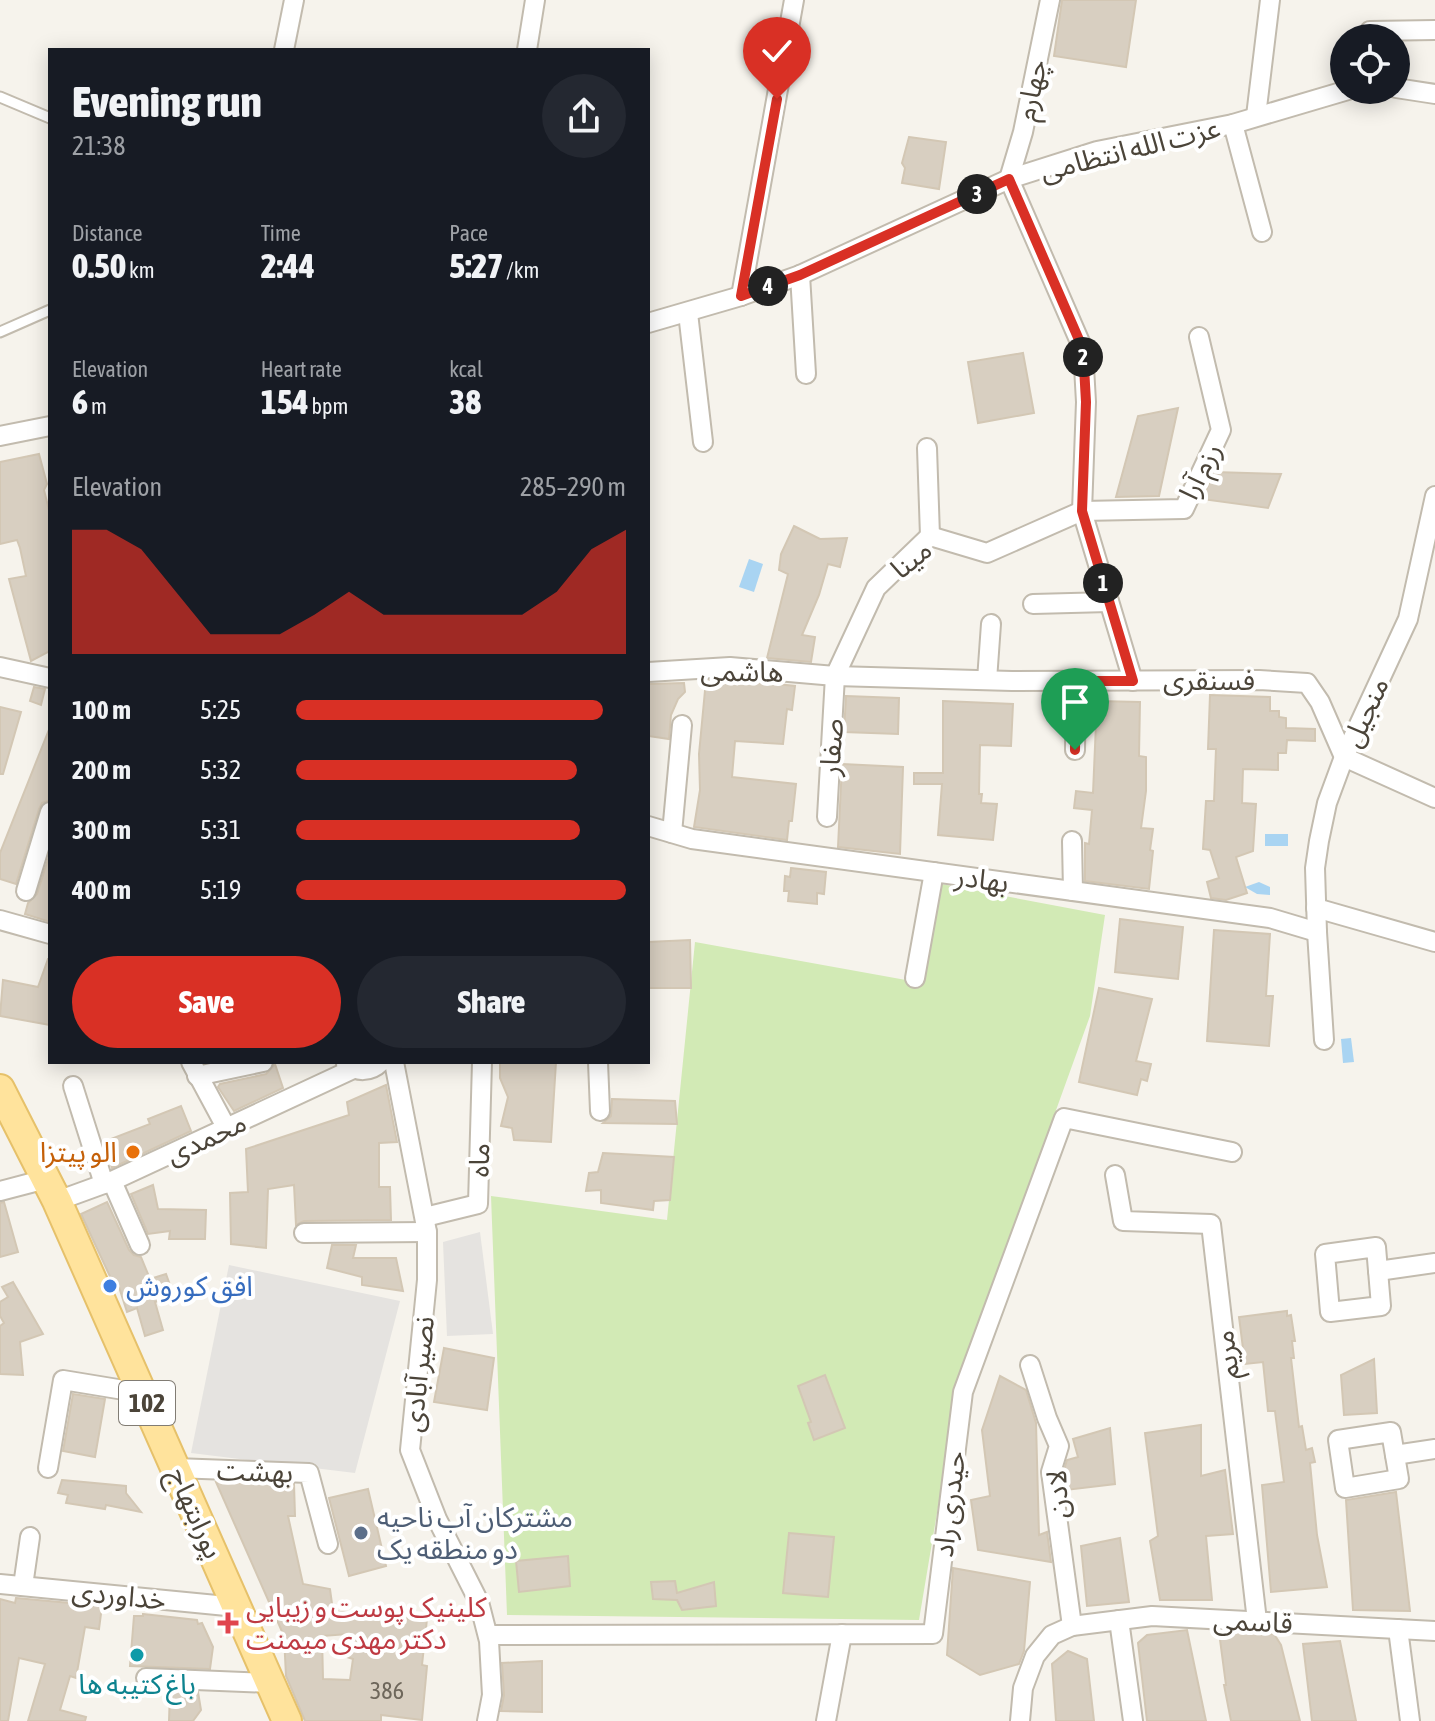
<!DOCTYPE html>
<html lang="en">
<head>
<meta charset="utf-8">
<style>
	:root { --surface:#171b24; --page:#242831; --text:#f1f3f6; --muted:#9ea1a6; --accent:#d93025 }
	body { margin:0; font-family:"Asap Condensed","Noto Sans Arabic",sans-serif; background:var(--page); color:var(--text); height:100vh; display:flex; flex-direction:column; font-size:30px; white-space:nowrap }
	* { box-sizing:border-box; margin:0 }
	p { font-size:26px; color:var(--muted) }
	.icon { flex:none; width:44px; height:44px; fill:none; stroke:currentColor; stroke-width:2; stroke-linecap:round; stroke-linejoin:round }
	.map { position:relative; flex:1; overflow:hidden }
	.drawer { position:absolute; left:48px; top:48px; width:602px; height:1016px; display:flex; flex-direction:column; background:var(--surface); border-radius:0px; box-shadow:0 4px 20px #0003 }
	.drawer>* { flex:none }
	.tools { position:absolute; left:1330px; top:24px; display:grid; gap:16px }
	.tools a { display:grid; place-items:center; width:80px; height:80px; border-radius:50%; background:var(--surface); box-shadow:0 4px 20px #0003; font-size:40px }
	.pin { position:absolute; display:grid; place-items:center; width:68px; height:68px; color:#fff; margin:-82px -34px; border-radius:50% 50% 50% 0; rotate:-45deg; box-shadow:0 0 8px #0007 }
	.pin .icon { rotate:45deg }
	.km { position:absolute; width:40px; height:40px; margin:-20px; border-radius:50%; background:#222; color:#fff; font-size:22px; line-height:40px; text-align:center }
	.round { display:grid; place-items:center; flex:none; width:84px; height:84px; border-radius:42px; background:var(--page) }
	.head { display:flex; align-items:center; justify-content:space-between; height:136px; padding:0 24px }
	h1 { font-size:44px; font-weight:800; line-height:60px }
	.figures { display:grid; grid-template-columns:repeat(3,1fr); gap:12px; height:136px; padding:8px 24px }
	.figures div { display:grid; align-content:center }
	.figures b { font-size:34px; font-weight:800 }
	.figures small { font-size:22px; font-weight:400 }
	.figures p { font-size:22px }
	.chart { height:224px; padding:16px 24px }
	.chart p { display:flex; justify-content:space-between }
	.chart svg { width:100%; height:144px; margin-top:8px; fill:var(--accent); opacity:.7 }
	.cta { display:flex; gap:16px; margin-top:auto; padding:16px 24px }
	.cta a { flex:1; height:92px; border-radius:48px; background:var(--accent); color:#fff; font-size:32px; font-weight:800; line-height:92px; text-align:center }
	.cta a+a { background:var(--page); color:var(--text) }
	ul { padding:0 24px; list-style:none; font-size:26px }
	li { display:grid; grid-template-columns:128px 96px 1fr; align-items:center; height:60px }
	li i { height:20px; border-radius:10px; background:var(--accent) }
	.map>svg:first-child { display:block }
</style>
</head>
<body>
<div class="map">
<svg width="1435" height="1721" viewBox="0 0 1435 1721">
	<rect width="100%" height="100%" fill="#f6f3ec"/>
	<path fill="#d2eab5" d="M936 883 1105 915 1090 1016 960 1376 919 1620 507 1615 491 1196 667 1220 695 942 917 982Z"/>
	<g fill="#e5e3e0">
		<path d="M480 1232 493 1334 447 1336 443 1242Z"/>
		<path d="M229 1265 400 1301 355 1473 191 1453Z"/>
	</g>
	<g fill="#a9d4f2">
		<path d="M749 559 763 564 754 592 739 587Z"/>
		<rect x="1265" y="834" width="23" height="12"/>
		<path d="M1259 882 1270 887V895L1257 894 1245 887Z"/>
		<path d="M1351 1038 1354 1062 1343 1063 1341 1039Z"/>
	</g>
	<g fill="#d8cfc1" stroke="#d3c7b4" stroke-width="2" fill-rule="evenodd">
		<path d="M1062 0H1136L1126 67 1054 56Z"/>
		<path d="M909 137 946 142 939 189 902 183 905 168 902 163Z"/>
		<path d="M1023 353 1034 413 978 423 968 362Z"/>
		<path d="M1178 408 1159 496 1116 497 1138 416Z"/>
		<path d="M39 454 47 484 44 490 50 514V651L31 661 9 579 26 576 20 548 17 540 0 544V462Z"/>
		<path d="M1214 472 1281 474 1268 508 1202 499Z"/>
		<path d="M794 526 820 539 847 538 840 567 828 564 819 595 802 635 815 637 811 662 767 658 788 574 779 570 781 554Z"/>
		<path d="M730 679 795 686 792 710 787 709 783 744 735 741 732 777 796 784 792 821H789L787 840 694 827 700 790 699 754 706 680Z"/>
		<path d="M684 683 685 692 678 699 671 715 669 739 648 736V684Z"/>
		<path d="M34 687 45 689 41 705 30 701Z"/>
		<path d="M1210 695 1270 697V711H1279V717L1286 718V728L1315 729V741L1287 740 1286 753H1278V770L1243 769 1242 803 1256 804 1253 851 1236 857 1247 893 1226 900 1211 898 1207 882 1219 878 1210 850 1203 849 1206 801H1214L1216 749H1208Z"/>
		<path d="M846 696 899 698 898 734 844 732Z"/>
		<path d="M943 701 1013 704 1011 746 980 745 979 794H982L981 803 997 804 993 840 938 835 942 784H914V773H943Z"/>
		<path d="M1097 701 1140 702 1139 756 1146 757V791L1141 828 1153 829 1150 850 1153 851 1149 889 1085 881V843L1089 844 1092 810 1074 808 1076 791 1093 793Z"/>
		<path d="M0 707 21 712 3 774H0Z"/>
		<path d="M50 727V800L42 803 39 809 16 884 0 879V853Z"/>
		<path d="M842 764 903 767 900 854 838 847Z"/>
		<path d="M50 853V922L25 914 28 903 37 894Z"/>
		<path d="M791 868 826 872 824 894 817 893V904L788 901 789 891H784L785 876 790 877Z"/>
		<path d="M1120 919 1183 927 1178 979 1115 972Z"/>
		<path d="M1214 930 1270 934 1266 996H1273L1269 1046 1207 1041Z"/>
		<path d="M690 940 691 988H648V942Z"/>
		<path d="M48 959H50V1025L0 1016 3 980 38 987Z"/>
		<path d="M1099 988 1152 999 1136 1061 1151 1064 1147 1081 1141 1079 1137 1095 1079 1082Z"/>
		<path d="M500 1062H556L551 1142 514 1140 512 1128 501 1126 508 1097 500 1078Z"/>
		<path d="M275 1064 283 1088 234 1111 218 1087 220 1084 266 1074Z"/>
		<path d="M386 1085 397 1142 379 1143V1187H390L391 1220 304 1221 296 1225 294 1185 268 1189 266 1248 231 1244 230 1193 248 1192 246 1149 349 1115 347 1102Z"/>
		<path d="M612 1099 675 1101 677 1124 603 1123 611 1116Z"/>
		<path d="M181 1106 191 1131 112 1168 103 1142 150 1124 148 1119Z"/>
		<path d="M603 1153 674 1157 670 1200 654 1201 653 1210 601 1203V1190L586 1191 589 1173 598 1172Z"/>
		<path d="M153 1185 158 1209 206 1210 205 1239H169L170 1231 148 1234 131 1194Z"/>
		<path d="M4 1202 18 1252 0 1257V1203Z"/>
		<path d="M107 1202 129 1250 134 1255 141 1257 150 1279 166 1274 174 1296 155 1302 163 1330 145 1336 137 1308 127 1312 118 1284 114 1285 81 1214Z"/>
		<path d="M332 1245H356L353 1258H396L403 1291 362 1285V1277L327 1268Z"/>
		<path d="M13 1282 43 1334 20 1342 23 1375 0 1374V1326L4 1323 0 1316V1302L8 1297 2 1287Z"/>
		<path d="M1287 1311V1316L1291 1315 1295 1341H1292L1294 1358H1291L1299 1427 1302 1426 1306 1450 1312 1448 1315 1462 1310 1463 1317 1535 1327 1587 1271 1592 1262 1485 1284 1482 1275 1411H1268L1263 1362 1245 1364 1239 1317Z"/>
		<path d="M444 1348 494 1358 487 1410 434 1402Z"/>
		<path d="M1374 1359 1377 1413 1344 1415 1341 1375Z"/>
		<path d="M825 1375 845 1428 814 1440 808 1423 811 1422 798 1386Z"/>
		<path d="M1000 1376 1026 1390 1036 1423 1039 1535 1047 1532 1051 1562 978 1550 971 1500 990 1496 982 1430Z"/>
		<path d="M73 1394 105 1399 95 1457 63 1451Z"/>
		<path d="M1201 1425V1476L1225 1470 1233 1534 1206 1536 1212 1600H1160L1150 1541 1158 1536 1145 1433Z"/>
		<path d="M1110 1428 1115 1484 1066 1490 1063 1473 1067 1460 1078 1457 1073 1439Z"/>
		<path d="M62 1480 126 1486V1493L141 1512 106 1505 105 1509 66 1503 68 1495 58 1493Z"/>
		<path d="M216 1482 294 1484 295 1516H288L303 1584 330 1589 333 1611 385 1618 427 1619 422 1665 427 1666 422 1720 381 1715V1721H305L286 1676 284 1636ZM348 1634 347 1657 353 1659 350 1680 323 1679 322 1636Z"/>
		<path d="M368 1489 386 1566 349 1576 329 1498Z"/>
		<path d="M1396 1492 1410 1611 1353 1610 1346 1500Z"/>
		<path d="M789 1533 834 1537 828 1597 783 1593Z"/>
		<path d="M1120 1538 1129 1602 1087 1606 1081 1546Z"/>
		<path d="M568 1556 570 1586 519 1592 516 1561Z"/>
		<path d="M953 1568 1030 1582 1024 1651 1019 1664 980 1675 947 1655Z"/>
		<path d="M675 1581 677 1593 714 1582 716 1606 682 1610 677 1600 653 1599 651 1582Z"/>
		<path d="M16 1598 102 1606 99 1629 85 1627 76 1678 70 1676 60 1710 86 1717 85 1721H28L45 1664 19 1658 8 1721H0V1599L15 1603Z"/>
		<path d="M143 1614 197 1620 198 1624 202 1623 213 1647 210 1669 130 1666 134 1616H143Z"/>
		<path d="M1187 1630 1206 1721H1147L1138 1643 1147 1635Z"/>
		<path d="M1219 1632 1274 1634 1281 1645 1300 1721H1231L1224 1685H1226Z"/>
		<path d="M1340 1641 1356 1721H1312L1303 1644Z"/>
		<path d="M1068 1651 1087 1659 1094 1721H1056L1052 1664Z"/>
		<path d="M542 1661V1712L501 1711 504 1695 502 1663Z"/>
		<path d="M170 1692H198L201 1710 193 1721H169Z"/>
	</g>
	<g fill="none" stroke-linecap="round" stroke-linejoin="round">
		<g stroke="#c2bbae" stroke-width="13">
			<g id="lane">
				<path d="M0 97 50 118"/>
				<path d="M0 332 50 310"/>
			</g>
		</g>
		<g stroke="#c2bbae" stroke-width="22">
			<g id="street">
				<path d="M1050 0 1023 132 1009 179 1083 349 1086 402 1082 511 1133 681"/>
				<path d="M1367 38 1370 31 1435 30"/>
				<path d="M284 50 294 0"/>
				<path d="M527 50 535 0"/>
				<path d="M1396 88 1435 94"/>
				<path d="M1256 116 1270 0"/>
				<path d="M1233 124 1262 232"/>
				<path d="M800 275 806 374"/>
				<path d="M741 296 794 0"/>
				<path d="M688 313 703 442"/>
				<path d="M648 323 741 296 800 275 1009 179 1097 151 1233 124 1348 90"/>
				<path d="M0 436 50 426"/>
				<path d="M927 448 930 536"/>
				<path d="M1033 604 1109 602"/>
				<path d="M0 667 50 678"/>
				<path d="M648 672 730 667 835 676 1012 681 1259 680 1307 683 1320 702 1344 757 1435 798"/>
				<path d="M987 680 991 624"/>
				<path d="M1075 750 1076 681"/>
				<path d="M827 817 835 676 876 588 930 536 987 553 1082 511 1184 509 1221 430 1199 337"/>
				<path d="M648 826 692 839 1270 918 1317 932"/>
				<path d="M672 833 682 725"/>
				<path d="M1072 841 1073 891"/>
				<path d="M26 891 50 812"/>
				<path d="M1316 908 1435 942"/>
				<path d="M0 920 50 934"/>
				<path d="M915 978 934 872"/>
				<path d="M1324 1040 1317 932 1315 868 1319 841 1327 803 1344 757 1408 619 1435 496"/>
				<path d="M191 1062 227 1129"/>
				<path d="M394 1062 427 1232V1280L410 1450 437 1519 479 1602 489 1641 492 1695 487 1721"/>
				<path d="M598 1062 600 1111"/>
				<path d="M346 1064C357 1072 370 1073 381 1062"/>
				<path d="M197 1076 263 1062"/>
				<path d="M73 1086 104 1184"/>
				<path d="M1115 1175 1123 1221 1211 1224 1257 1621"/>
				<path d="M112 1181 140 1245"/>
				<path d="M0 1191 46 1179"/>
				<path d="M57 1201 112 1181 353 1069"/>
				<path d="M425 1217 478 1204 482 1062"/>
				<path d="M304 1233 427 1232"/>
				<path d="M1376 1247 1381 1306 1330 1312 1325 1254Z"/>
				<path d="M1378 1271 1435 1263"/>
				<path d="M1030 1365 1047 1418 1059 1446 1051 1472 1072 1626"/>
				<path d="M1391 1432 1399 1479 1345 1488 1338 1440Z"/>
				<path d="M1395 1455 1435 1449"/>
				<path d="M48 1468 63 1380 142 1393"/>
				<path d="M175 1468 309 1473 328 1544"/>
				<path d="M0 1584 237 1607"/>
				<path d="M23 1586 30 1537"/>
				<path d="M1119 1620 1133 1721"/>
				<path d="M1398 1629 1410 1721"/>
				<path d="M488 1635 933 1634 963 1392 1064 1118 1232 1152"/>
				<path d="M146 1678 270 1683"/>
				<path d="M826 1721 842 1634"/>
				<path d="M1020 1721 1023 1688 1035 1656 1052 1635 1072 1626 1152 1616 1435 1631"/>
			</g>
		</g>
		<g stroke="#e6c16a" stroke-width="32">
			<path id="primary" d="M0 1089 57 1201 287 1721"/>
		</g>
		<use href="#lane" stroke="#fff" stroke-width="9"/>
		<use href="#street" stroke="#fff" stroke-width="18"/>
		<use href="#primary" stroke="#ffe39c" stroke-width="28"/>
	</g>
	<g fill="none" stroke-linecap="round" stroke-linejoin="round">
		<g stroke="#fff" stroke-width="16">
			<path id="route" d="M777 99 741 296 800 275 1009 179 1083 349 1086 402 1082 511 1133 681H1076L1075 750"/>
		</g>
		<use href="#route" stroke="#d93025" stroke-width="10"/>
	</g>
	<circle fill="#e8710a" stroke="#fff" stroke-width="3" cx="133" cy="1152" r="8"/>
	<circle fill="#3f7fe0" stroke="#fff" stroke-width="3" cx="110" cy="1286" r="8"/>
	<circle fill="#5c6f8a" stroke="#fff" stroke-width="3" cx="361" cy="1533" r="8"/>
	<path fill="#e0444e" stroke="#fff" stroke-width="3" d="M224 1611h8v8h8v8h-8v8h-8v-8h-8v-8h8z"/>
	<circle fill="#0f9aa8" stroke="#fff" stroke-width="3" cx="137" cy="1655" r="8"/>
	<g text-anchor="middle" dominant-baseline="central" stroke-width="8" stroke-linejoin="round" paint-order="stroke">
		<g font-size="24" fill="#6e675b">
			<text x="387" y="1690">386</text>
		</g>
		<rect fill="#fff" stroke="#817c74" stroke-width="2" x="119" y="1381" width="56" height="44" rx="6"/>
		<g font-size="26" font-weight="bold" fill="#4b4439">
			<text x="147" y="1403">102</text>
		</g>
		<g font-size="28" fill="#4b4439" stroke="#fff">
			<text transform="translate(1031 90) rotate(-78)">چهارم</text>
			<text transform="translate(1130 149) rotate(-14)">عزت الله انتظامی</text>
			<text transform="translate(1200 471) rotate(-63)">رزم آرا</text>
			<text transform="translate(911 559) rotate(-39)">مینا</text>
			<text transform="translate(742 671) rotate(1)">هاشمی</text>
			<text x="1209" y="680">فسنقری</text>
			<text transform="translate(1365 712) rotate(-65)">منجیل</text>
			<text transform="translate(831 747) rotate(-86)">صفار</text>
			<text transform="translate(982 879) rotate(8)">بهادر</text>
			<text transform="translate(206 1138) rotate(-25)">محمدی</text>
			<text transform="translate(479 1160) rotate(-88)">ماه</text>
			<text transform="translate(1226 1355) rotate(-97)">مریم</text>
			<text transform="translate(418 1374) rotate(-84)">نصیر آبادی</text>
			<text transform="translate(255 1471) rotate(2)">بهشت</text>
			<text transform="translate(1057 1494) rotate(-92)">لادن</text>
			<text transform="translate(949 1504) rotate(-83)">حیدری راد</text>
			<text transform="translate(196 1513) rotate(66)">پورابتهاج</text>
			<text transform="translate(119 1595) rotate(6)">خداوردی</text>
			<text transform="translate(1253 1621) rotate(3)">قاسمی</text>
		</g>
		<g font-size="28" fill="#c56008" stroke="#fff" text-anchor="end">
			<text x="117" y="1152">الو پیتزا</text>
		</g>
		<g font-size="28" fill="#366cbe" stroke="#fff" text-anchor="start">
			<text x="126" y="1286">افق کوروش</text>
		</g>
		<g font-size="28" fill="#4e5e75" stroke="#fff" text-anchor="start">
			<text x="377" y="1517">مشترکان آب ناحیه<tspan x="377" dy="32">دو منطقه یک</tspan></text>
		</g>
		<g font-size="28" fill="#be3a42" stroke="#fff" text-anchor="start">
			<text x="246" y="1607">کلینیک پوست و زیبایی<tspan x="246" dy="32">دکتر مهدی میمنت</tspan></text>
		</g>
		<g font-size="28" fill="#0d838f" stroke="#fff">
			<text x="137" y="1684">باغ کتیبه ها</text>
		</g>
	</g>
</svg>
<div class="tools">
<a><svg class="icon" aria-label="locate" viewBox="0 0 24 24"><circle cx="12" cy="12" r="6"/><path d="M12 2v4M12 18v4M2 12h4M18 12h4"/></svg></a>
</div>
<div class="pin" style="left:1075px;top:750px;background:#1e9e55"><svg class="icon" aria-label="arrive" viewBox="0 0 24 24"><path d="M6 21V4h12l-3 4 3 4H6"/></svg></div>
<div class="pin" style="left:777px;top:99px;background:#d93025"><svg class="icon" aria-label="check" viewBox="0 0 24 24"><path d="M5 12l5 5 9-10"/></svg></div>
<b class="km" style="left:1103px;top:583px">1</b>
<b class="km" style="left:1083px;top:357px">2</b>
<b class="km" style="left:977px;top:194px">3</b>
<b class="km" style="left:768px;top:286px">4</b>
<section class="drawer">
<div class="head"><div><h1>Evening run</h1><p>21:38</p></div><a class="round"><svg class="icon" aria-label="share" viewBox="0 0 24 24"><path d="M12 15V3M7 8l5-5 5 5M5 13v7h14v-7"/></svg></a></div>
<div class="figures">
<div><p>Distance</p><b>0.50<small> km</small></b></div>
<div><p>Time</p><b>2:44</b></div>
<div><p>Pace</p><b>5:27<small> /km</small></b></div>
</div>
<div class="figures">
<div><p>Elevation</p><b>6<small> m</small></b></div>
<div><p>Heart rate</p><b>154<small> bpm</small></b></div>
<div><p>kcal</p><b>38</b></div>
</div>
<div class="chart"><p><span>Elevation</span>285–290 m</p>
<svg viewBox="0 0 160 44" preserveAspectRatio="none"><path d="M0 44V6L10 6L20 12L30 25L40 38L50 38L60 38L70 32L80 25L90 32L100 32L110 32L120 32L130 32L140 25L150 12L160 6V44z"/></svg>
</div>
<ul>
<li><b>100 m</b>5:25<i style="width:93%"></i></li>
<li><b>200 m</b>5:32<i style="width:85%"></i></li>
<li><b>300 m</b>5:31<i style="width:86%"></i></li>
<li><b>400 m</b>5:19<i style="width:100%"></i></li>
</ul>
<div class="cta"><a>Save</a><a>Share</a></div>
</section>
</div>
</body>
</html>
